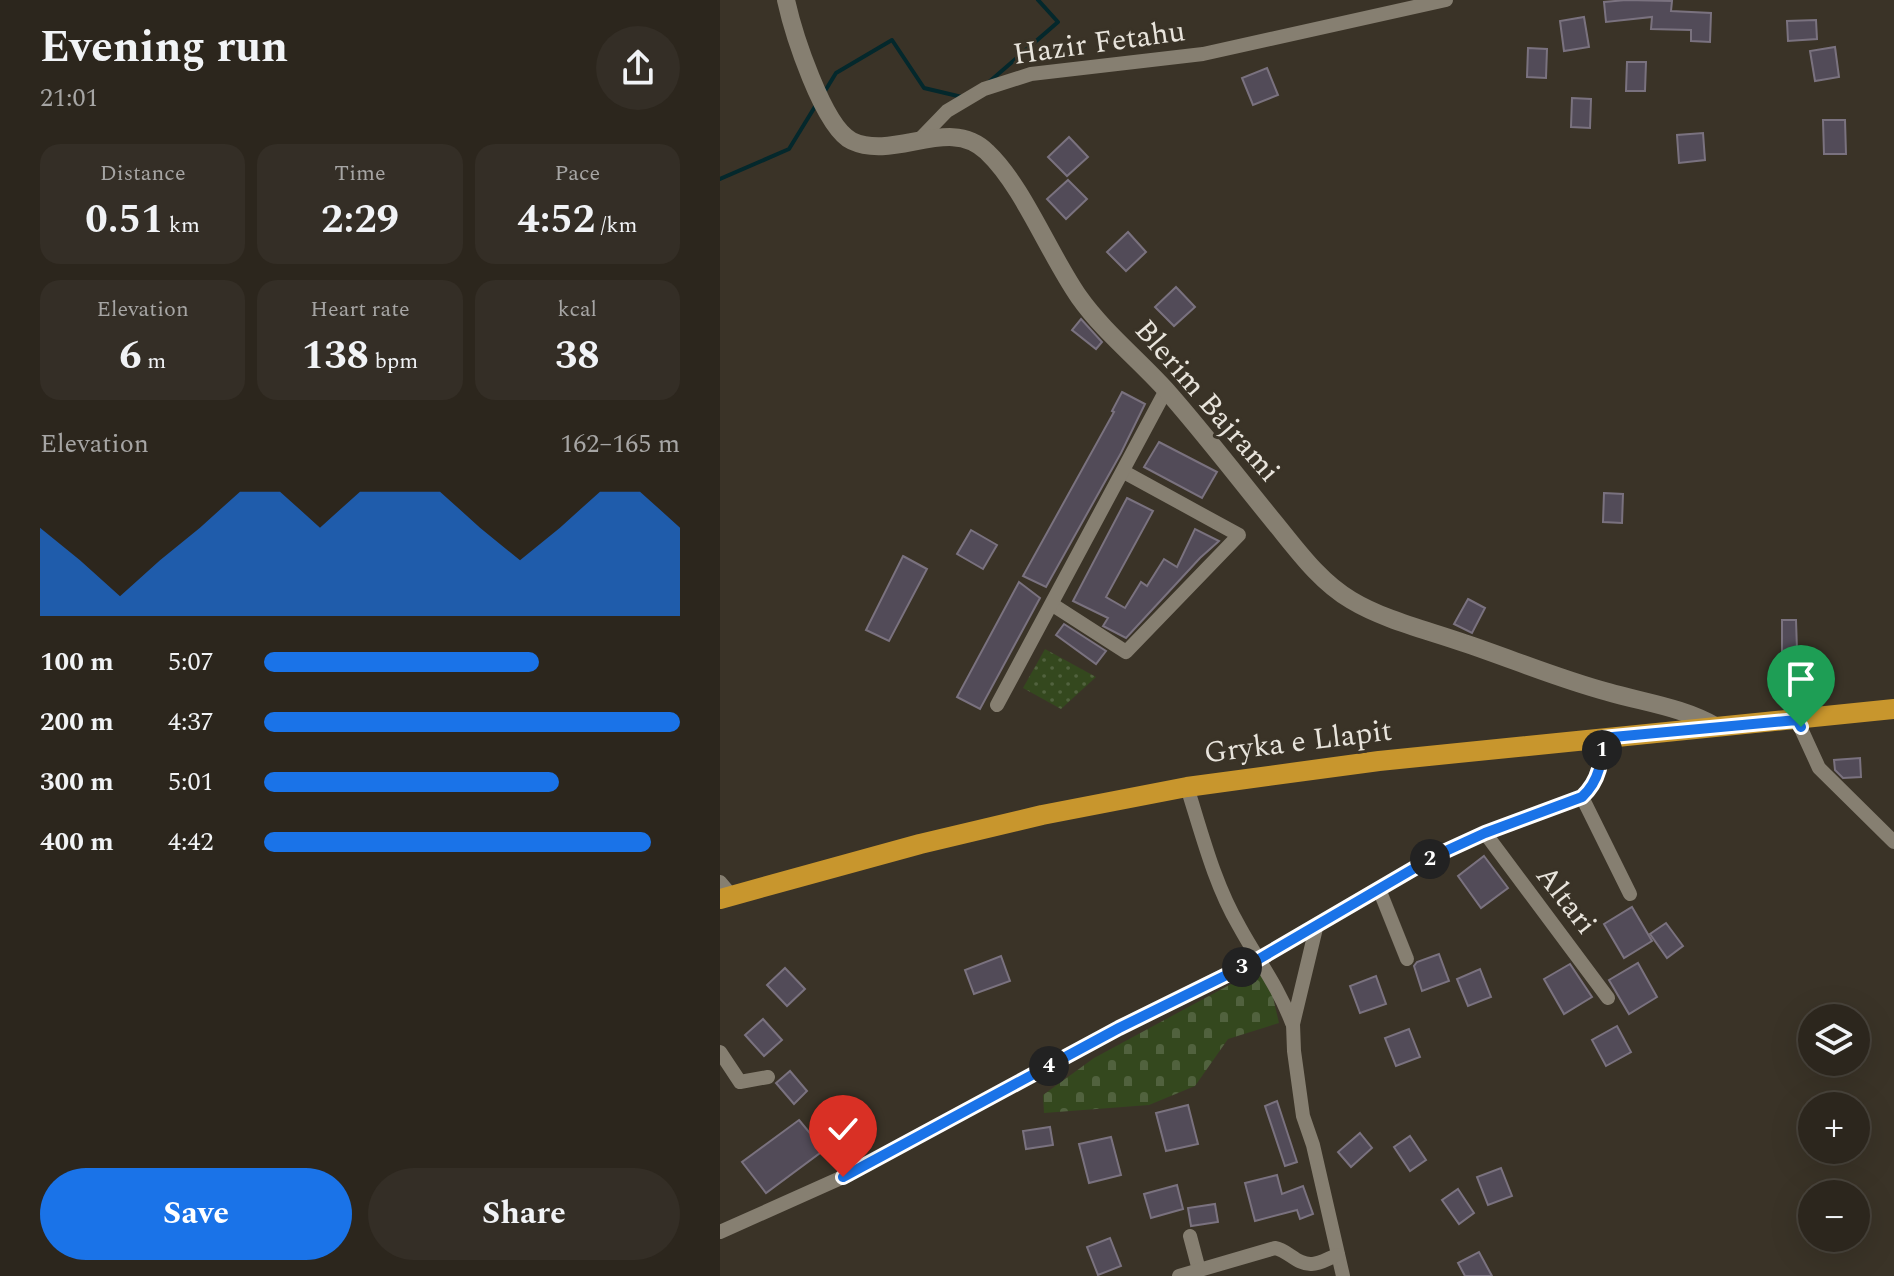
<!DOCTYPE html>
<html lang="en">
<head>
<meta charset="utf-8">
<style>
	:root { --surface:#2c261d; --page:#342e26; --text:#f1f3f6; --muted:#a6a5a4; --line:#48433b; --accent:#1a73e8 }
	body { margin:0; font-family:Spectral,serif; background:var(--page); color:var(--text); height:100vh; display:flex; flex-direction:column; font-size:30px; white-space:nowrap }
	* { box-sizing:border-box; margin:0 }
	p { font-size:26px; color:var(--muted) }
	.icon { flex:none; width:44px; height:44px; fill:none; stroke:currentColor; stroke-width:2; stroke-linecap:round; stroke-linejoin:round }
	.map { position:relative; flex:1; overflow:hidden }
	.panel { display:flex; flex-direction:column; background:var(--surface); width:720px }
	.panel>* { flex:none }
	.fabs { position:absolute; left:1078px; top:1004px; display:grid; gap:16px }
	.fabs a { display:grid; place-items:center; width:72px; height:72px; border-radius:50%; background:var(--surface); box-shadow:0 8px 32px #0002,0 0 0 2px var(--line); font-size:40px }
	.pin { position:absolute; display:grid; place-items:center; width:68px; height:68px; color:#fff; margin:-82px -34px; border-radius:50% 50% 50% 0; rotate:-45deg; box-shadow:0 0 8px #0007 }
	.pin .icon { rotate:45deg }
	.km { position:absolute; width:40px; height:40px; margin:-20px; border-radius:50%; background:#222; color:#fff; font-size:22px; line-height:40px; text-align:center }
	.round { display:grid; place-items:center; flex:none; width:84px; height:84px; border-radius:42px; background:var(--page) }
	.overview { display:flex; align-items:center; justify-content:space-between; height:136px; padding:0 40px }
	h1 { font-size:44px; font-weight:700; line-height:60px }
	.metrics { display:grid; grid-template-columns:repeat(3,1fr); gap:12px; height:136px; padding:8px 40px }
	.metrics div { display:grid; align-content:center; border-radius:20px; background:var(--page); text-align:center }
	.metrics b { font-size:40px; font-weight:700 }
	.metrics small { font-size:22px; font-weight:400 }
	.metrics p { font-size:22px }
	.chart { height:224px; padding:16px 40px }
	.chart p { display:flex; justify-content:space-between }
	.chart svg { width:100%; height:144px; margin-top:8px; fill:var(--accent); opacity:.7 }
	.cta { display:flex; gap:16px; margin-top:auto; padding:16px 40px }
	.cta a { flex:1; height:92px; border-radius:48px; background:var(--accent); color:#fff; font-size:32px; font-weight:700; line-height:92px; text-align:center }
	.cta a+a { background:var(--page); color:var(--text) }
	ul { padding:0 40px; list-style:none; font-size:26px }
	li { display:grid; grid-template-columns:128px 96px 1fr; align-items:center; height:60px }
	li i { height:20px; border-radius:10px; background:var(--accent) }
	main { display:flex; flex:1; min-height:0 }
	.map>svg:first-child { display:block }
</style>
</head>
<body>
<main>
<section class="panel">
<div class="overview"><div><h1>Evening run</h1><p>21:01</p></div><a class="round"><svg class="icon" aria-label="share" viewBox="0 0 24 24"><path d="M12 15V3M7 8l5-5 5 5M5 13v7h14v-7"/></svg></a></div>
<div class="metrics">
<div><p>Distance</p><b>0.51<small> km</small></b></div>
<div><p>Time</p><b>2:29</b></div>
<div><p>Pace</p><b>4:52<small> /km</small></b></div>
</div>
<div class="metrics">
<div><p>Elevation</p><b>6<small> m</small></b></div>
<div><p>Heart rate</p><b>138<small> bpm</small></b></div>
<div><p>kcal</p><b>38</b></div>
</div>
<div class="chart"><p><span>Elevation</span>162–165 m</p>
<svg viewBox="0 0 160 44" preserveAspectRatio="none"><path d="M0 44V17L10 27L20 38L30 27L40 17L50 6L60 6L70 17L80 6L90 6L100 6L110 17L120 27L130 17L140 6L150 6L160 17V44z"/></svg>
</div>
<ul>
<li><b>100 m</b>5:07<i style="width:66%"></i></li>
<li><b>200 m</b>4:37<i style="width:100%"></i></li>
<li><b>300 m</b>5:01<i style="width:71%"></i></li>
<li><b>400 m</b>4:42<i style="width:93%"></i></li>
</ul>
<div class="cta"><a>Save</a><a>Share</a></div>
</section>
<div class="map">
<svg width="1174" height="1276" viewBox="0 0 1174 1276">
	<defs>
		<pattern id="grass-dots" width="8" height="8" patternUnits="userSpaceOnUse" patternTransform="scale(2)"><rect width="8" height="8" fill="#34481e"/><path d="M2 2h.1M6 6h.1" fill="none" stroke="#51623e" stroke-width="1.8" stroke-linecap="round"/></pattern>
		<pattern id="cemetery-stones" width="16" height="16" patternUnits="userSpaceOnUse" patternTransform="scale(2)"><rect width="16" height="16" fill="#34481e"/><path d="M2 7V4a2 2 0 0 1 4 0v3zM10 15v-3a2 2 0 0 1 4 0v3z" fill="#51623e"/></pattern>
	</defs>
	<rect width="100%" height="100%" fill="#3a3327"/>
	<path fill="url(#grass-dots)" d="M325 649 376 677 341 709 303 688Z"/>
	<path fill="url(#cemetery-stones)" d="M537 970 552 993 559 1023 508 1039 475 1086 429 1105 324 1113 323 1095 374 1058Z"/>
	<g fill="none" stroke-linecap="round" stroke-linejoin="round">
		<g stroke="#04282c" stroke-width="4">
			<path d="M269 82 338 22 318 0"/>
			<path d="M105 91 116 73 172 40 204 88 242 97"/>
			<path d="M0 179 69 149 96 105"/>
		</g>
	</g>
	<g fill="#524b58" stroke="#7a727f" stroke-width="2">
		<path d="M906 0 952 1 951 11 991 13 990 42 971 41V30L931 29 932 17 886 22 884 2Z"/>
		<path d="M864 17 869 47 844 51 840 21Z"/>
		<path d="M1096 20 1097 39 1068 41 1067 21Z"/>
		<path d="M1115 47 1119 77 1095 81 1090 51Z"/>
		<path d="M808 48 827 49 826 78 807 77Z"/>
		<path d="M907 62H926L925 91H906Z"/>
		<path d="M547 68 558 95 533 105 522 78Z"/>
		<path d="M852 98 871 99 870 128 851 127Z"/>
		<path d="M1103 120H1125L1126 154H1104Z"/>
		<path d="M983 133 985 160 959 163 957 135Z"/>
		<path d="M349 137 368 157 347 176 328 157Z"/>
		<path d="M348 180 367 199 346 219 327 199Z"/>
		<path d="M408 232 426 252 406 271 387 252Z"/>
		<path d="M456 287 475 307 454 326 435 307Z"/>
		<path d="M361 319 382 342 376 349 352 330Z"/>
		<path d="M402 392 425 404 401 453 326 587 303 576 394 412 392 411Z"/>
		<path d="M439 442 497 472 482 498 424 467Z"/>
		<path d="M884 493 903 494 902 523 883 522Z"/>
		<path d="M407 498 433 511 386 597 405 608 421 582 427 586 444 559 457 567 475 529 499 541 480 558 406 638 383 626 388 618 353 601Z"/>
		<path d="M251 530 277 545 263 569 237 554Z"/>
		<path d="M183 556 207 569 169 641 146 630Z"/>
		<path d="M299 582 320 598 260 709 237 697Z"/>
		<path d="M748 599 765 608 752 633 734 624Z"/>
		<path d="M1062 620H1076L1077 650 1062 651Z"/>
		<path d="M344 624 386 651 376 664 336 635Z"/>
		<path d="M1140 758 1141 777 1123 778 1115 770 1114 760Z"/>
		<path d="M764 856 788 888 761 908 738 876Z"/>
		<path d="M912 907 932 941 904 958 884 924Z"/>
		<path d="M946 923 963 946 947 958 930 934Z"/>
		<path d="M719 954 729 981 702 991 694 966 697 962Z"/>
		<path d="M281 956 290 981 254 994 245 970Z"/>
		<path d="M918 963 937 997 909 1014 889 980Z"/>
		<path d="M850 964 872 997 844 1014 824 979Z"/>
		<path d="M65 968 85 989 67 1006 47 985Z"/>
		<path d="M760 969 771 997 748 1006 737 979Z"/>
		<path d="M656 976 666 1004 640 1013 630 986Z"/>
		<path d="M43 1019 62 1040 44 1056 25 1035Z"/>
		<path d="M897 1026 911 1052 886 1066 872 1040Z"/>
		<path d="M689 1029 700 1057 676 1066 665 1038Z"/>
		<path d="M70 1071 87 1091 74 1104 56 1083Z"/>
		<path d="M557 1101 577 1162 565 1166 545 1106Z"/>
		<path d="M468 1105 478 1144 446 1151 436 1113Z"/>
		<path d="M79 1120 104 1150 46 1193 22 1162Z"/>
		<path d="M330 1127 333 1145 306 1149 303 1131Z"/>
		<path d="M640 1133 652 1148 631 1167 618 1152Z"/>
		<path d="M690 1136 706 1160 690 1171 674 1147Z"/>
		<path d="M391 1137 401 1175 369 1183 359 1144Z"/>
		<path d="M781 1168 792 1196 768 1205 757 1177Z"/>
		<path d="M557 1175 562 1194 583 1186 593 1214 580 1219 577 1210 535 1221 525 1183Z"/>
		<path d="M457 1185 463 1209 431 1218 424 1194Z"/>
		<path d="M738 1189 754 1213 739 1224 722 1200Z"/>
		<path d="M495 1204 498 1222 471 1226 468 1208Z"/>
		<path d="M390 1238 401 1266 378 1275 367 1247Z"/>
		<path d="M759 1252 772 1276H745L738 1263Z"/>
	</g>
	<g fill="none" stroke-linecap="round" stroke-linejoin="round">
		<g stroke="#867f71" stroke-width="14">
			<path d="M198 141 227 111 264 89 311 74 483 54 726 0"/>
			<path d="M333 605 406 652 519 535 404 472"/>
			<path d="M277 705 446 390"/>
			<path d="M1077 720 1099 768 1174 842"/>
			<path d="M467 787C482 834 494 883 519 926 538 961 557 984 572 1023"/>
			<path d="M862 797 910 894"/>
			<path d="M765 833 888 998"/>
			<path d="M0 882 11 895"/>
			<path d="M659 889 687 959"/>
			<path d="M596 928 573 1024 574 1051 583 1116 593 1145 623 1276"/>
			<path d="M0 1052 20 1082 48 1077"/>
			<path d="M0 1232 123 1177 399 1028 539 959 717 855 765 833 862 797C880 780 882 761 882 738"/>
			<path d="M470 1236 479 1270"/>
			<path d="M459 1276 555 1248C568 1250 577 1265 592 1264 601 1264 610 1257 618 1255"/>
		</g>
		<path stroke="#867f71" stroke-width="18" d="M66 0C73 32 103 127 132 141 175 161 230 115 267 152 303 186 329 254 359 297 383 331 418 359 446 390 484 433 519 479 555 523 577 550 600 582 631 600 664 620 707 630 744 643 792 659 839 679 888 692 926 703 962 707 997 727"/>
		<path stroke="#c8962d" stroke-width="20" d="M0 899 200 844 322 815 467 787 659 761 1174 709"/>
	</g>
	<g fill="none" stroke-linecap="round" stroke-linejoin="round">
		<g stroke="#fff" stroke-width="16">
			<path id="route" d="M123 1177 399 1028 539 959 717 855 765 833 862 797C880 780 882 761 882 738L1077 720 1081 727"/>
		</g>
		<use href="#route" stroke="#1a73e8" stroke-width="10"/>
	</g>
	<g text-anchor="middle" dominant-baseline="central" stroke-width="6" stroke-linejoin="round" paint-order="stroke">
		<g font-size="30" fill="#e8e4dc" stroke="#3a3327">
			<text transform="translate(379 43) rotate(-8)">Hazir Fetahu</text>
			<text transform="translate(487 401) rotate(49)">Blerim Bajrami</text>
			<text transform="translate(578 742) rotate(-7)">Gryka e Llapit</text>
			<text transform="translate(846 900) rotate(52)">Altari</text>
		</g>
	</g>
</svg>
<div class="fabs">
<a><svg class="icon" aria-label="layers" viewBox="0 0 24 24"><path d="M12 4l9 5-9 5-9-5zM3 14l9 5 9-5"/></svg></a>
<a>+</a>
<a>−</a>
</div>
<div class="pin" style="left:1081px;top:727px;background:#1e9e55"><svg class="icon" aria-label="arrive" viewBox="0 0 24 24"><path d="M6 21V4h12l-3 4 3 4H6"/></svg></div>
<div class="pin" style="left:123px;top:1177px;background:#d93025"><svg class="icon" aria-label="check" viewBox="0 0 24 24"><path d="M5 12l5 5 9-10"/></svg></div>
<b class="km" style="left:882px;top:750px">1</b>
<b class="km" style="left:710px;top:859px">2</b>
<b class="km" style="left:522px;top:967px">3</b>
<b class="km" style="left:329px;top:1066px">4</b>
</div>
</main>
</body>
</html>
